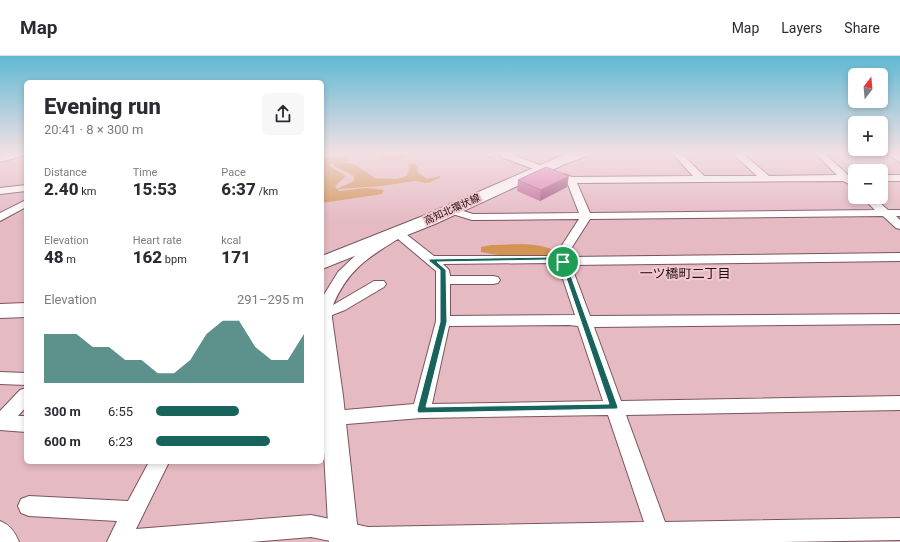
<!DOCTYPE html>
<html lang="en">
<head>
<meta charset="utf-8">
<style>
	:root { --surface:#fff; --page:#f7f7f7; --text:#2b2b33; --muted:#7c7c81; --line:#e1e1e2; --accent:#18635c }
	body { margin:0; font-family:Roboto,"Noto Sans JP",sans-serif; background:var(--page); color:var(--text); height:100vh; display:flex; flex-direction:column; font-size:15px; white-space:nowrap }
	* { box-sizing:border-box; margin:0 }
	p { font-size:13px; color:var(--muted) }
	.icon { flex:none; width:22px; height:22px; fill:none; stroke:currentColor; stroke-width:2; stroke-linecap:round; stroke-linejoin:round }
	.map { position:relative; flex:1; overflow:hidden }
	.drawer { position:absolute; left:24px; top:24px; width:300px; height:384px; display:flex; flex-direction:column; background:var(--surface); border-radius:6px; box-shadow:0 2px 6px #0003 }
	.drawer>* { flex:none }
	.needle { width:26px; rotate:16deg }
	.buttons { position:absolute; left:848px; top:12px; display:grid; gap:8px }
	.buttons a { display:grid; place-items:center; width:40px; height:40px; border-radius:6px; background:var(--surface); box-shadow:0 2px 6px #0003; font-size:20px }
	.pin { position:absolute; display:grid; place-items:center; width:34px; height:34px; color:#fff; margin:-17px; border:2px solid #fff; border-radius:50%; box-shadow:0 1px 4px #0007 }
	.round { display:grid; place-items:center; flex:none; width:42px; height:42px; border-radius:6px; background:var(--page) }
	.overview { display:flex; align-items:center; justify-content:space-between; height:68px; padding:0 20px }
	h1 { font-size:22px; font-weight:800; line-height:30px }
	.figures { display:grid; grid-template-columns:repeat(3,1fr); gap:6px; height:68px; padding:4px 20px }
	.figures div { display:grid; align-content:center }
	.figures b { font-size:17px; font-weight:800 }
	.figures small { font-size:11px; font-weight:400 }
	.figures p { font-size:11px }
	.chart { height:112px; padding:8px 20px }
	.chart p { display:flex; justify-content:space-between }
	.chart svg { width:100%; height:72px; margin-top:4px; fill:var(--accent); opacity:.7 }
	ul { padding:0 20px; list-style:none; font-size:13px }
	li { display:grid; grid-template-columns:64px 48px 1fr; align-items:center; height:30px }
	li i { height:10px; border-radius:5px; background:var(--accent) }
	header { display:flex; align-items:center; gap:24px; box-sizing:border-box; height:56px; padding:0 20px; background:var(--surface); border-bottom:1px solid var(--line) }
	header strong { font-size:19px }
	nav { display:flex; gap:22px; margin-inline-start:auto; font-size:14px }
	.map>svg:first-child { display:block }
</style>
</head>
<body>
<header>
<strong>Map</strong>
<nav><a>Map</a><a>Layers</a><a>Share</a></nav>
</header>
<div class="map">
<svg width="900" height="486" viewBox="0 0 900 486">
	<rect width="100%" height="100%" fill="#e5bac3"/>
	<g fill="#d29353" fill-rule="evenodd">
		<path d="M384 97H415C404 102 390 107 379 101Z"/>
		<path d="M322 101 345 102 348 105 342 106 354 108 375 122 396 123 407 120 409 112 408 108 414 107 418 111V116L427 123 440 120V122L428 127 415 125 381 130 338 133 339 135 366 132 384 134 382 138 322 147ZM334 107V110L354 120V125L337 133 335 130 346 120 328 109Z"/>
		<path d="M491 189C509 189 542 185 555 196L553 200C529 202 505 201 481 196V191Z"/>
	</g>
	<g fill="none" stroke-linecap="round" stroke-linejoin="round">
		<g stroke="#7a555d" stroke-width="2">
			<g id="minor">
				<path d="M12 97H26V99L0 106V100Z"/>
				<path d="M487 97H497L491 101 488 100Z"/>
				<path d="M501 97H511V98L545 111 547 113 542 116 539 115 501 101 500 99Z"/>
				<path d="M672 97H681L704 120H757L732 97H742L769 120 837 119 815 97H824L848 119H855V125L849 128 843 125 577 127 590 157 875 154 862 141H873L888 154H900V160H896L900 164V173L896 172 883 160 590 163 567 199 568 201 900 197V205L571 209 590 260 900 258V268L594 271 621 345 900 340V354L626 359 665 466 900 462V484L784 486H335L311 481 251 486H107L117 465 29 460 21 457 18 450 21 443 29 440 128 445 149 406H169L136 473 311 459 368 471 644 466 608 359 421 362 322 370V356L414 348 436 265V215L398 183C367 202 348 214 333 249L374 225H384L386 228 384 231 345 254 322 263V242L338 216 358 197 394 175 398 173 402 175 434 200H555L579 163 472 164 446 156 445 154 450 151 473 158 579 157 567 126 559 121 561 119 564 118 572 121 693 120ZM550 207 558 208 575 259 450 260V228H493L498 227 500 224 498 221 493 220H450L449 214 443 208ZM569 269 578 270 603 345 432 348 449 270Z"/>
				<path d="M885 97H896L900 99V106Z"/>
				<rect x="881" y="119" width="19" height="6"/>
				<path d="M26 129V135L0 138V132Z"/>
				<path d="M26 144V151L0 165V157Z"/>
				<path d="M0 316 26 317V329L0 328Z"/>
				<path d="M26 332V351L18 360H26V376L0 374V355L20 334Z"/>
				<path d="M0 465C10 469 15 476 19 486H0Z"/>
			</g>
		</g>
		<g stroke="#7a555d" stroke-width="2">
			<path id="tertiary" d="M322 249 329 251 331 255 343 340 359 486H329L322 360Z"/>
		</g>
		<g stroke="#7a555d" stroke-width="2">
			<g id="primary">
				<path d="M568 97H589L587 100 565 108 435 168 322 213V200L423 160Z"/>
				<path d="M26 247V261L0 262V248Z"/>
				<path d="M322 250 330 252 333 257 330 263 322 265Z"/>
			</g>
		</g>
		<use href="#minor" fill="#fff" fill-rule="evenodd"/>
		<use href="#tertiary" fill="#fff" fill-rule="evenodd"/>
		<use href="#primary" fill="#fff" fill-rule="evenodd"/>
	</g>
	<path fill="#c2679d" d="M518 124 567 131 540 145 517 135Z"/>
	<path fill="#9e547f" d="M569 120 567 131 540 145 541 134Z"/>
	<path fill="#e178b6" stroke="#9e547f" d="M546 111 569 120 541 134 518 124Z"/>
	<linearGradient id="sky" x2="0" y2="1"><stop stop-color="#5fb9d3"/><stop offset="0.59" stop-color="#f3e0e4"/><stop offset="1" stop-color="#f3e0e4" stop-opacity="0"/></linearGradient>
	<rect width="900" height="165" fill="url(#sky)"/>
	<path fill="#18635c" stroke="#fff" fill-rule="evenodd" d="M550 201 566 206 618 351 617 353 418 357 417 354 440 266V214L429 205V203ZM550 204 561 207 609 348 426 351 447 266 446 214 437 206Z"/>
	<g text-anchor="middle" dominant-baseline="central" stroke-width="4" stroke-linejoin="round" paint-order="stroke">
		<g font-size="10" fill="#1f1013" stroke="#f3c7d0">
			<text transform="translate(452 153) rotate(-24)">高知北環状線</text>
		</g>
		<g font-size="13" fill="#1f1013" stroke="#f3c7d0">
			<text x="685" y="217">一ツ橋町二丁目</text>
		</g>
	</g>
</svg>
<div class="buttons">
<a><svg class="needle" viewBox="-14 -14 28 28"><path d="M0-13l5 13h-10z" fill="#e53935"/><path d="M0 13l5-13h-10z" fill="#7c7c81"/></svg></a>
<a>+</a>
<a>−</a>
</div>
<div class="pin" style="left:563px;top:206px;background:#1e9e55"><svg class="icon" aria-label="arrive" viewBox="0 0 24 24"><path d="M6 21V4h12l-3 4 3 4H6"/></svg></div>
<section class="drawer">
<div class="overview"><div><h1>Evening run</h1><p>20:41 · 8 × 300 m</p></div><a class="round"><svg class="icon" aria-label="share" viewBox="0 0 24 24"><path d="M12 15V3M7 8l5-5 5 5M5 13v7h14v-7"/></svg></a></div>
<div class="figures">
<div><p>Distance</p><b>2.40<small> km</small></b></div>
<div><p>Time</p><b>15:53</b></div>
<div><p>Pace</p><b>6:37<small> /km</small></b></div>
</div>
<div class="figures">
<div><p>Elevation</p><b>48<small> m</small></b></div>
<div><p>Heart rate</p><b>162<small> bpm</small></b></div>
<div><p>kcal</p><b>171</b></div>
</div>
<div class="chart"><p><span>Elevation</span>291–295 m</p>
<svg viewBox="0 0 160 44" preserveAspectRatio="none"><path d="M0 44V14L10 14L20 14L30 22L40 22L50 30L60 30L70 38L80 38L90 30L100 14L110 6L120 6L130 22L140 30L150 30L160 14V44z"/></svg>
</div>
<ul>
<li><b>300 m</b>6:55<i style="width:56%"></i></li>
<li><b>600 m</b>6:23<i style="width:77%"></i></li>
</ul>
</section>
</div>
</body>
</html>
